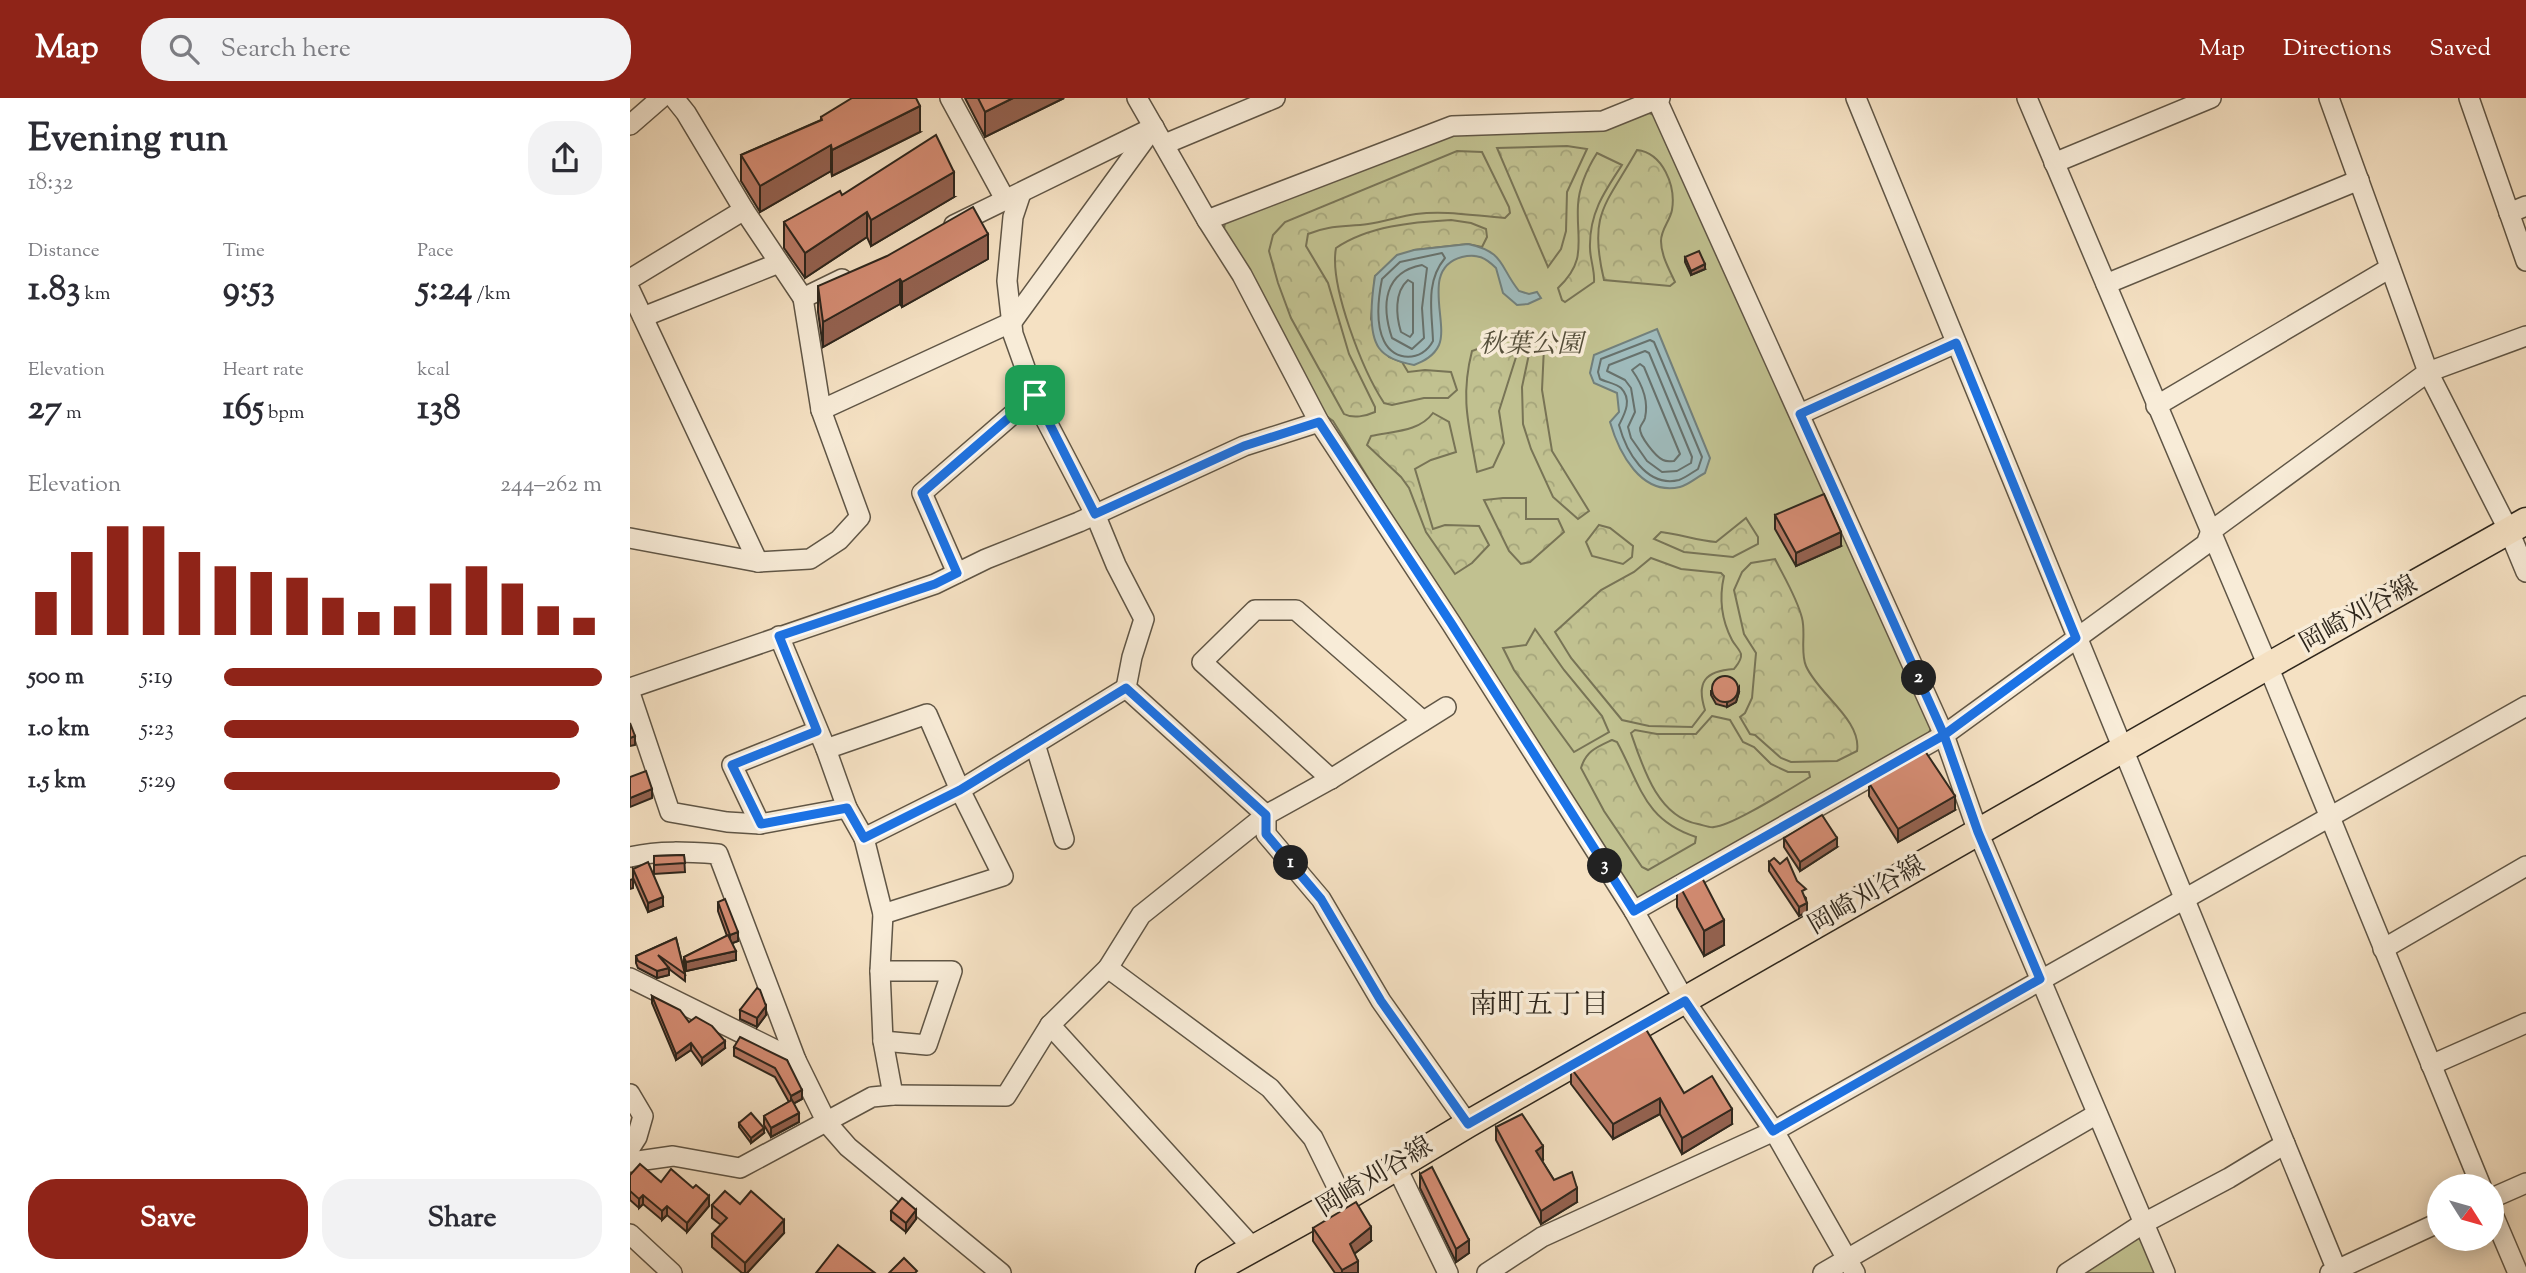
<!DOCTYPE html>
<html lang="en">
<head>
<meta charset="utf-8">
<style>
	:root { --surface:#fff; --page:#f2f2f3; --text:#2b2b33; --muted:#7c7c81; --accent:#8f2418 }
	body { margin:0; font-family:"Sorts Mill Goudy","Noto Serif JP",serif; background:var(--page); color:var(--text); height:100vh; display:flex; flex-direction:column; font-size:26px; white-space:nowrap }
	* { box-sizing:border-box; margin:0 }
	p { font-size:23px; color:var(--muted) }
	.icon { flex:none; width:38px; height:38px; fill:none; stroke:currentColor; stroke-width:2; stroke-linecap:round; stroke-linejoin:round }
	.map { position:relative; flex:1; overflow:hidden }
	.side { display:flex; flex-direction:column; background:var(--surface); width:630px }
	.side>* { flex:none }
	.needle { width:46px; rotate:127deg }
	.buttons { position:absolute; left:1797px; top:1076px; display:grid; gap:14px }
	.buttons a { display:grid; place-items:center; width:77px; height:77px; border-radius:50%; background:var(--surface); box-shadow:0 4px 18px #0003; font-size:35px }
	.pin { position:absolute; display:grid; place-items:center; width:60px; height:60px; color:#fff; margin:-30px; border-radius:14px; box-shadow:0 4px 10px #0006 }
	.km { position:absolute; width:35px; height:35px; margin:-18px; border-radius:50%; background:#222; color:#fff; font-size:19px; line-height:35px; text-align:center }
	.round { display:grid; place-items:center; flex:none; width:74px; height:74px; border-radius:28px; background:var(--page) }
	.overview { display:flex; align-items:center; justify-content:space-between; height:119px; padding:0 28px }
	h1 { font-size:38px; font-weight:700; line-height:52px }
	.metrics { display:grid; grid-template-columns:repeat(3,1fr); gap:10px; height:119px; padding:7px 28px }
	.metrics div { display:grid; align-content:center }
	.metrics b { font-size:35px; font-weight:700 }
	.metrics small { font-size:19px; font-weight:400 }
	.metrics p { font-size:19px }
	.chart { height:196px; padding:14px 28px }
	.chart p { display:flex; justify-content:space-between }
	.chart svg { width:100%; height:126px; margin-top:7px; stroke:var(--accent); stroke-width:6 }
	.cta { display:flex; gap:14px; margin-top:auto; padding:14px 28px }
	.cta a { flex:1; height:80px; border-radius:28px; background:var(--accent); color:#fff; font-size:28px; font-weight:700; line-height:80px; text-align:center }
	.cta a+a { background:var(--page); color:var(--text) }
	ul { padding:0 28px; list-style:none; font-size:23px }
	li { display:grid; grid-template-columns:112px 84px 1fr; align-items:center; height:52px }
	li i { height:18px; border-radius:9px; background:var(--accent) }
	header { display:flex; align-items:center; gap:42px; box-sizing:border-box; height:98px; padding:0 35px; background:var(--accent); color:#fff }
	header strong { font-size:33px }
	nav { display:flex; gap:38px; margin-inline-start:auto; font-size:24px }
	.search { width:490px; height:63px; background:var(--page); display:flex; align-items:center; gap:18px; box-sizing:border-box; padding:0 24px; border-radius:28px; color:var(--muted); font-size:26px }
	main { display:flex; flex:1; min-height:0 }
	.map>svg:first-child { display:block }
</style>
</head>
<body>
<header>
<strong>Map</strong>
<div class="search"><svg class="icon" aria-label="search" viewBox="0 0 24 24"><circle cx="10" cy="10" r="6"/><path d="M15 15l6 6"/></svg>Search here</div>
<nav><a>Map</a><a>Directions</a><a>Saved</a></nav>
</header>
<main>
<section class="side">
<div class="overview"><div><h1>Evening run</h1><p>18:32</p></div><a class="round"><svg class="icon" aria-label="share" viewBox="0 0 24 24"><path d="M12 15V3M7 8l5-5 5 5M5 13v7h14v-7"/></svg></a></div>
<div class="metrics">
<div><p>Distance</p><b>1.83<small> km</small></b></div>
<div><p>Time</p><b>9:53</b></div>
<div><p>Pace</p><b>5:24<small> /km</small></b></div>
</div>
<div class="metrics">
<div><p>Elevation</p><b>27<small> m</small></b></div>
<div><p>Heart rate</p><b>165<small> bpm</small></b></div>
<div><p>kcal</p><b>138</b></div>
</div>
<div class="chart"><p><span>Elevation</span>244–262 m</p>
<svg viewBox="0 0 160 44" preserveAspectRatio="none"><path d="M5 44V29M15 44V15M25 44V6M35 44V6M45 44V15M55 44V20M65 44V22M75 44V24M85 44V31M95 44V36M105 44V34M115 44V26M125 44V20M135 44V26M145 44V34M155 44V38"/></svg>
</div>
<ul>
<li><b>500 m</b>5:19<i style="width:100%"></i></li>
<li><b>1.0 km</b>5:23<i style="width:94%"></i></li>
<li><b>1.5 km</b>5:29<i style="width:89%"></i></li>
</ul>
<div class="cta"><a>Save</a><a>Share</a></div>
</section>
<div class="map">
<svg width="1896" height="1175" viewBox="0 0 1896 1175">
	<defs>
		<pattern id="forest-crowns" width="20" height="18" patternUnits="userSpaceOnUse" patternTransform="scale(1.75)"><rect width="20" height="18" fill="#c1c190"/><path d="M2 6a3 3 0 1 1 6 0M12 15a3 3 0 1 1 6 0" fill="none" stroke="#a6a67c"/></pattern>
	</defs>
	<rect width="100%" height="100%" fill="#f5e1c3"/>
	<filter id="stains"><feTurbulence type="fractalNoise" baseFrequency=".00286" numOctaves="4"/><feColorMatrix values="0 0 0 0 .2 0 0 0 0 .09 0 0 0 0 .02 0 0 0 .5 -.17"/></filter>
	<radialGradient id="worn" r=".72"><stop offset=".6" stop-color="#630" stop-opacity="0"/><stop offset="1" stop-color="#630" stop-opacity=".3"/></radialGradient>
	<g fill="#c1c190" stroke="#787456" stroke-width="2">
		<path d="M1017 14 1026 18 1302 628 1298 637 1008 802 821 514 703 323 692 315 594 131 595 124 824 35 972 33Z"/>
		<path d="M1514 1125 1535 1175H1442Z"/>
	</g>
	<g fill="url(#forest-crowns)" stroke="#787456" stroke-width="2">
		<path d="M937 48 957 51 937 94 936 133 931 151 918 169 867 50Z"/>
		<path d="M1007 52C1033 55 1046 88 1042 112 1040 123 1031 131 1031 143 1031 157 1039 171 1045 184L1040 188 974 182C958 115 976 107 1007 52Z"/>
		<path d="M827 53 852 54 879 109 880 115 875 120C845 118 816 112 786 116 770 118 754 124 738 126 717 129 698 127 678 136L676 148 698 185 719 256 745 309V314C736 318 723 321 714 316L661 220 648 185 639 153 643 137 655 124Z"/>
		<path d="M967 55 992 67C974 94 959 116 960 150 960 161 965 173 964 184L935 204 932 202 928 190C958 162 946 143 948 107 949 89 957 71 967 55Z"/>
		<path d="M821 122 841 125 856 131 857 139 852 149 838 146 784 152 745 178 741 221 759 259 772 264 778 274 795 272 821 274 827 292 818 300H794L762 307 754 305C733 273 699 188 706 150 738 128 783 124 821 122Z"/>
		<path d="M858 247 875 250 887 256 869 313 874 345 863 369 847 374C839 328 830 300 842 253Z"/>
		<path d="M914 249 912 292 922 353 959 413 948 421 923 399 901 351 893 326 892 289 899 256Z"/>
		<path d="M803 315 819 324 826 354 801 362 785 371 803 431 815 427 849 428 859 447 842 465 825 476 796 434 779 390 771 379 737 347 741 338C763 333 789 334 803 315Z"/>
		<path d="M873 400H896V421H928L934 434 900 464 891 466 879 453 854 402Z"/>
		<path d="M1116 420 1128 439V446L1103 459 1054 454 1024 441 1031 434C1050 436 1067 443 1086 444Z"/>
		<path d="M969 427 980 430 1003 448 1002 459 993 466 962 458 956 444Z"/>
		<path d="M1021 460 1051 471 1091 475 1094 478C1089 500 1091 521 1102 542 1104 546 1110 552 1111 556 1112 562 1107 567 1104 571 1075 573 1066 584 1075 612L1062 629 1019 628 992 622 941 560 925 534 971 492 1004 474Z"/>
		<path d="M1145 461C1154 479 1167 500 1172 520 1176 535 1170 554 1176 568 1188 596 1232 622 1227 653L1207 663 1161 664 1151 660 1125 637 1120 636 1110 619 1115 615 1122 600 1126 555 1114 536 1104 492 1112 474 1121 465Z"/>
		<path d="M905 531 934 572 972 618 979 634 944 654 884 572 873 550 896 547Z"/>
		<path d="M1082 618 1100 622 1113 644 1124 649 1141 666 1158 674H1179L1180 679C1161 690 1102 728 1084 729 1080 730 1073 727 1068 726 1028 719 1013 670 1001 635L1005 632 1027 636H1066Z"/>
		<path d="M982 642 987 644C1011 688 1014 722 1066 739L1065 745 1018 772 1012 769 974 713 951 670C956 653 967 649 982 642Z"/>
	</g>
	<g fill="#9fbbbc" stroke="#72807c" stroke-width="2">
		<path d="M838 146C875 154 869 168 889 193L899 196 907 194 911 200 898 206 887 207 873 195 866 170C856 160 847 155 832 159 790 170 819 224 809 247 804 258 794 263 784 267 773 265 756 260 749 250 737 233 742 197 745 178L767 157 784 152Z"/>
		<path d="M1027 231 1080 360 1075 375C1067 379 1058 387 1050 389 1011 398 989 355 980 324L989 314 987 295 964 285 960 275 964 257Z"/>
	</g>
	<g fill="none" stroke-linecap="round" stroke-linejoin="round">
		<g stroke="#67716c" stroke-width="2">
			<path d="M812 155 815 160C795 184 802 213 803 243 792 264 764 264 754 243 745 225 748 201 752 181L770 164Z"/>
			<path d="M792 167 797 170 792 210 794 240 782 251 762 240C751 207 754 174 792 167Z"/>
			<path d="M778 182 783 185V235L780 239 771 234C766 218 764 194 778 182Z"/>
			<path d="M1020 242 1024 244 1072 359 1068 371C1063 374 1055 380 1049 382 1016 390 996 353 989 327 994 317 1003 302 991 290 987 286 976 284 970 281L968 274 971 261Z"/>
			<path d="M1015 253 1019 255 1062 359 1061 365 1047 373 1032 374 1017 363 1001 340 998 329 1005 314 1001 290 995 282 977 273 979 267Z"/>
			<path d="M1010 266 1014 269 1050 356 1044 363C1040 363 1037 364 1033 362 1026 359 1009 338 1010 330 1011 326 1014 324 1015 320 1019 302 1012 286 1002 272Z"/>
		</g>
		<g stroke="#605646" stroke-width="22">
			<g id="minor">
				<path d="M44 0 56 15 114 112 173 200 212 181"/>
				<path d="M320 0 376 103"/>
				<path d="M507 0 577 122 612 177 689 324 821 525 1004 813 1055 903 1144 1033 1225 1175"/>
				<path d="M1226 0 1708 1175"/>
				<path d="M1397 0 1638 568 1851 1088"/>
				<path d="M1699 0 1798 274 1879 433 1896 474"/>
				<path d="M1839 0 1896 163"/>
				<path d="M1027 2 1314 637 1348 734 1535 1175"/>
				<path d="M0 27 31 0"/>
				<path d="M535 46 645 0"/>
				<path d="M1424 65 1581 0"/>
				<path d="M391 95 383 119 377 183 383 236 409 309 465 416 486 467 514 521 502 559 496 590 636 717V736L691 801 751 903 838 1026"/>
				<path d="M1879 115 1896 108"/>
				<path d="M577 122 822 28 973 23 1030 0"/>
				<path d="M324 127 524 29"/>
				<path d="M0 181 114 112"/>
				<path d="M1476 186 1729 82"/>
				<path d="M0 192 128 464"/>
				<path d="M173 200 191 312 382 224 523 30"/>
				<path d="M13 219 149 165"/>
				<path d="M1526 308 1760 170"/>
				<path d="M1170 316 1326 245"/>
				<path d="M0 440 128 464 180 461 209 442 230 419 191 312"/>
				<path d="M327 475 292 395 405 297"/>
				<path d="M149 538 196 651 217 710 234 740 330 692 496 590"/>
				<path d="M0 590 305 486 356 461 449 424 614 348 689 324"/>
				<path d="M0 595 40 714 97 724 130 726 217 710"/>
				<path d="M405 646 434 741"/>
				<path d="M196 651 297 616 330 692 373 778 253 816"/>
				<path d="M701 681 572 564 625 512H666L793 623"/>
				<path d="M130 726 102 667 187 633"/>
				<path d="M0 759C28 752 59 754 88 756L166 962"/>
				<path d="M1004 813 1314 637 1576 446 1581 433 1798 274 1896 238"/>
				<path d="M1753 851 1896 768"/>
				<path d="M478 870 640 990 683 1040 713 1101"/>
				<path d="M250 873H322L297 947 253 943"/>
				<path d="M0 880 166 962 197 1025 218 1049 371 1175"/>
				<path d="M420 927 623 1150"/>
				<path d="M1801 967 1896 925"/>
				<path d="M0 996 13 1018 7 1039 0 1050"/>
				<path d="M263 997 376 998 420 927 478 870 511 817 636 717 701 681 816 609"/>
				<path d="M0 1064 43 1058 110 1070 242 999 263 997 253 943 250 873 253 816 234 740"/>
				<path d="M766 1068 818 1175"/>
				<path d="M1862 1100 1896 1085"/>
				<path d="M1862 1114 1888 1175"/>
				<path d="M0 1136 42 1175"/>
				<path d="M857 1175 912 1139 1144 1033 1896 608"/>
				<path d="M1193 1175 1467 1016"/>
				<path d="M1437 1175 1514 1125 1599 1080 1655 1046"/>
				<path d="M1700 1175 1810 1124"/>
			</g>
		</g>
		<g stroke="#2f271d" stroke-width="29">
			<path id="major" d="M579 1175 713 1101 838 1026 1638 568 1896 423"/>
		</g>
		<use href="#minor" stroke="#f8ecd8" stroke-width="19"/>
		<use href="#major" stroke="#f5e1c3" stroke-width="26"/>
	</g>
	<g fill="#b67863" stroke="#2f271d" stroke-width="2">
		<path d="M335 0H434L355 39Z"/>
		<path d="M191 19 290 34 202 78 201 73 130 114 111 83V57L191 22Z"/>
		<path d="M212 97 324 99 241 148 237 139 175 180 154 150V124Z"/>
		<path d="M1055 159 1075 171 1061 177 1055 164Z"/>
		<path d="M358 161 272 209 270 206 193 249 188 214V188Z"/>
		<path d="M1145 417 1211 448 1166 468 1145 431Z"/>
		<path d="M1081 593 1109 594 1106 604 1097 609 1086 606 1081 597Z"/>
		<path d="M1239 685 1325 712 1268 744 1239 698Z"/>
		<path d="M1154 740 1207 749 1170 773 1154 749Z"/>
		<path d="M54 757 55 774 24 776V758Z"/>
		<path d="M1139 764 1176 800 1177 814 1169 818 1139 773Z"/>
		<path d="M3 771 33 808 18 814 3 780Z"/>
		<path d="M1047 783 1094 847 1074 858 1047 809Z"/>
		<path d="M88 804 108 843 102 845 106 862 56 873 54 868V859L97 838 88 813Z"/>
		<path d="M46 840 55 876V883L39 871V877L27 880 8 870 6 865V858Z"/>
		<path d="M22 898 59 924 95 950 72 967 61 952 46 962 22 905Z"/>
		<path d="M110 912 136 917 127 929 110 921Z"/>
		<path d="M104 949 157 962 172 1001 163 1006 169 1024 141 1039 134 1027V1018L159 1004 145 979 104 958Z"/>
		<path d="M941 970 1054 995 1102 1026 1052 1056 1030 1016 983 1041 941 986Z"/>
		<path d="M109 1025 134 1035 121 1045 109 1029Z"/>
		<path d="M866 1029 913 1062 912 1063 924 1082 947 1104 911 1126 866 1042Z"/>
		<path d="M790 1076 839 1155 826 1164 790 1090Z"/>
		<path d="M0 1077 31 1084 79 1108 57 1134 37 1117 32 1122 13 1106 9 1110 0 1102Z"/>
		<path d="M110 1106 154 1135 117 1175H112L82 1149V1136L91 1127 82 1120V1107Z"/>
		<path d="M261 1113 286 1121 276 1134 261 1122Z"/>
		<path d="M683 1130 741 1143 724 1156 728 1175H705L683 1143Z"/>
	</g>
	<g fill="#946250" stroke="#2f271d" stroke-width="2">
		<path d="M383 0H434L355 39V14Z"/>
		<path d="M290 8V34L202 78V52Z"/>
		<path d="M201 47V73L130 114V88Z"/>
		<path d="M324 74V99L241 148V122Z"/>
		<path d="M237 114V139L175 180V155Z"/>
		<path d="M358 136V161L272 209V184Z"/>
		<path d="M1075 166V171L1061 177V173Z"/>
		<path d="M270 181V206L193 249V224Z"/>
		<path d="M1211 434V448L1166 468V455Z"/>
		<path d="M1109 589V594L1106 604 1097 609V605Z"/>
		<path d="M5 638V647L0 648V640Z"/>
		<path d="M22 691V700L0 709V700Z"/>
		<path d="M1325 698V712L1268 744V731Z"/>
		<path d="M1207 740V749L1170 773V764Z"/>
		<path d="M3 781V790L0 791V782Z"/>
		<path d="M33 799V808L18 814V805Z"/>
		<path d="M1177 805V814L1169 818V809Z"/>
		<path d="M1094 822V847L1074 858V833Z"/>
		<path d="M108 834V843L100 846V837Z"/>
		<path d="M106 853V862L56 873V864Z"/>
		<path d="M39 870V877L27 880V873Z"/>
		<path d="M136 908V917L127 929V920Z"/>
		<path d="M95 943V950L72 967V960Z"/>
		<path d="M61 945V952L46 962V956Z"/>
		<path d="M172 992V1001L161 1007V998Z"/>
		<path d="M1030 1000V1016L983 1041V1026Z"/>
		<path d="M1102 1011V1026L1052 1056V1040Z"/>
		<path d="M169 1015V1024L141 1039V1030Z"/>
		<path d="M134 1030V1035L121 1045V1040Z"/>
		<path d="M913 1048V1062L906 1066V1053Z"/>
		<path d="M947 1090V1104L911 1126V1113Z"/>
		<path d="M13 1097V1106L9 1110V1101Z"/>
		<path d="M79 1098V1108L57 1134V1125Z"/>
		<path d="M37 1108V1117L32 1122V1113Z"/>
		<path d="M286 1112V1121L276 1134V1125Z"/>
		<path d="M154 1122V1135L117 1175H115V1165Z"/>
		<path d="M741 1129V1143L720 1159V1146Z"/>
		<path d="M839 1142V1155L826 1164V1151Z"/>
		<path d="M728 1163V1175H712V1172Z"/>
	</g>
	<g fill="#d48c73" stroke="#2f271d" stroke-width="2">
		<path d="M222 0H286L290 8 202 52 201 47 130 88 111 57 192 22 191 19Z"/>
		<path d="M348 0H383L355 14Z"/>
		<path d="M306 37 324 74 241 122 237 114 175 155 154 124 210 93 212 97Z"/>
		<path d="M343 109 358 136 272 184 270 181 193 224 188 188 257 158Z"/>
		<path d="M1069 153 1075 166 1061 173 1055 159Z"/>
		<path d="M1194 396 1211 434 1166 455 1145 417Z"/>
		<circle cx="1095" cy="591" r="13"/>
		<path d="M0 625 5 638 0 640Z"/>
		<path d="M1295 653 1325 698 1268 731 1239 685Z"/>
		<path d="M16 673 22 691 0 700V679Z"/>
		<path d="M1192 717 1207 740 1170 764 1154 740Z"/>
		<path d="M54 757 55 765 24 767V758Z"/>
		<path d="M1144 760 1150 766 1157 760 1167 783 1176 791 1172 793 1177 805 1169 809 1139 764Z"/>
		<path d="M18 764 33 799 18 805 3 771Z"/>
		<path d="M1068 772 1094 822 1074 833 1047 783Z"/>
		<path d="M95 801 108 834 100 837 88 804Z"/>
		<path d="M98 837 106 853 56 864 54 859Z"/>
		<path d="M46 840 55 876 28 857 39 870 27 873 8 863 6 858Z"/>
		<path d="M127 890 130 892 136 908 127 920 110 912Z"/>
		<path d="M22 898 50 912 59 924 66 919 82 928 95 943 72 960 61 945 46 956Z"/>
		<path d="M1014 928 1054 995 1082 978 1102 1011 1052 1040 1030 1000 983 1026 941 970Z"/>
		<path d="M110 939 157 962 172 992 161 998 145 970 104 949Z"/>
		<path d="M162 1002 169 1015 141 1030 134 1018Z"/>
		<path d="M121 1015 134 1030 121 1040 109 1025Z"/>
		<path d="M892 1016 913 1048 906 1053 924 1082 942 1074 947 1090 911 1113 866 1029Z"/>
		<path d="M10 1066 31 1084 41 1071 63 1090 66 1087 79 1098 57 1125 37 1108 32 1113 13 1097 9 1101 0 1093V1077Z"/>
		<path d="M802 1069 839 1142 826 1151 790 1076Z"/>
		<path d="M95 1093 110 1106 121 1093 154 1122 115 1165 82 1136 97 1120 82 1107Z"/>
		<path d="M272 1100 286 1112 276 1125 261 1113Z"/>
		<path d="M726 1104 741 1129 720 1146 728 1163 712 1172 683 1130Z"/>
		<path d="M208 1147 245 1175H186Z"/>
		<path d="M274 1160 287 1173 285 1175H259Z"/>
	</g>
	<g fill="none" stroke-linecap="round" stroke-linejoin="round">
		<g stroke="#fff" stroke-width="14">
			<path id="route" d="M405 297 292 395 327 475 305 486 149 538 187 633 102 667 131 726 217 710 234 740 330 692 496 590 636 717V736L691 801 751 903 838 1026 1055 903 1143 1033 1410 881 1348 734 1314 637 1170 316 1326 245 1446 540 1314 637 1004 813 821 525 689 324 614 348 465 416 405 297"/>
		</g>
		<use href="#route" stroke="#1a73e8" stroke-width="9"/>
	</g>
	<g text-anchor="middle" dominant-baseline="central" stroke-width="7" stroke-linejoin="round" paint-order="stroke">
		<g font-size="26" font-style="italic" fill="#544e3a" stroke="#f8ecd8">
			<text x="901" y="247">秋葉公園</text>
		</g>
		<g font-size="26" fill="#2f271d" stroke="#f8ecd8">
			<text transform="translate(1729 517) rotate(-29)">岡崎刈谷線</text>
			<text transform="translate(1237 798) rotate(-30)">岡崎刈谷線</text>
			<text transform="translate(745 1080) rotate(-31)">岡崎刈谷線</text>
		</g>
		<g font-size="28" fill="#2f271d" stroke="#f8ecd8">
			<text x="909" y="908">南町五丁目</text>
		</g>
	</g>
	<rect width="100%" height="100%" filter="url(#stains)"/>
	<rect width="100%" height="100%" fill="url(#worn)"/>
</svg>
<div class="buttons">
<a><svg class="needle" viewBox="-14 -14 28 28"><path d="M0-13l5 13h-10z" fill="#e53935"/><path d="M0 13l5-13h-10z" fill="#7c7c81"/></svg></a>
</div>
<div class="pin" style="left:405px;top:297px;background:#1e9e55"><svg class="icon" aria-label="arrive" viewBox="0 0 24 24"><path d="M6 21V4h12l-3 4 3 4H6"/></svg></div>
<b class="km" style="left:661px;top:765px">1</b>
<b class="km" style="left:1289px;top:580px">2</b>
<b class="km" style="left:975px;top:768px">3</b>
</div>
</main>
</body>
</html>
